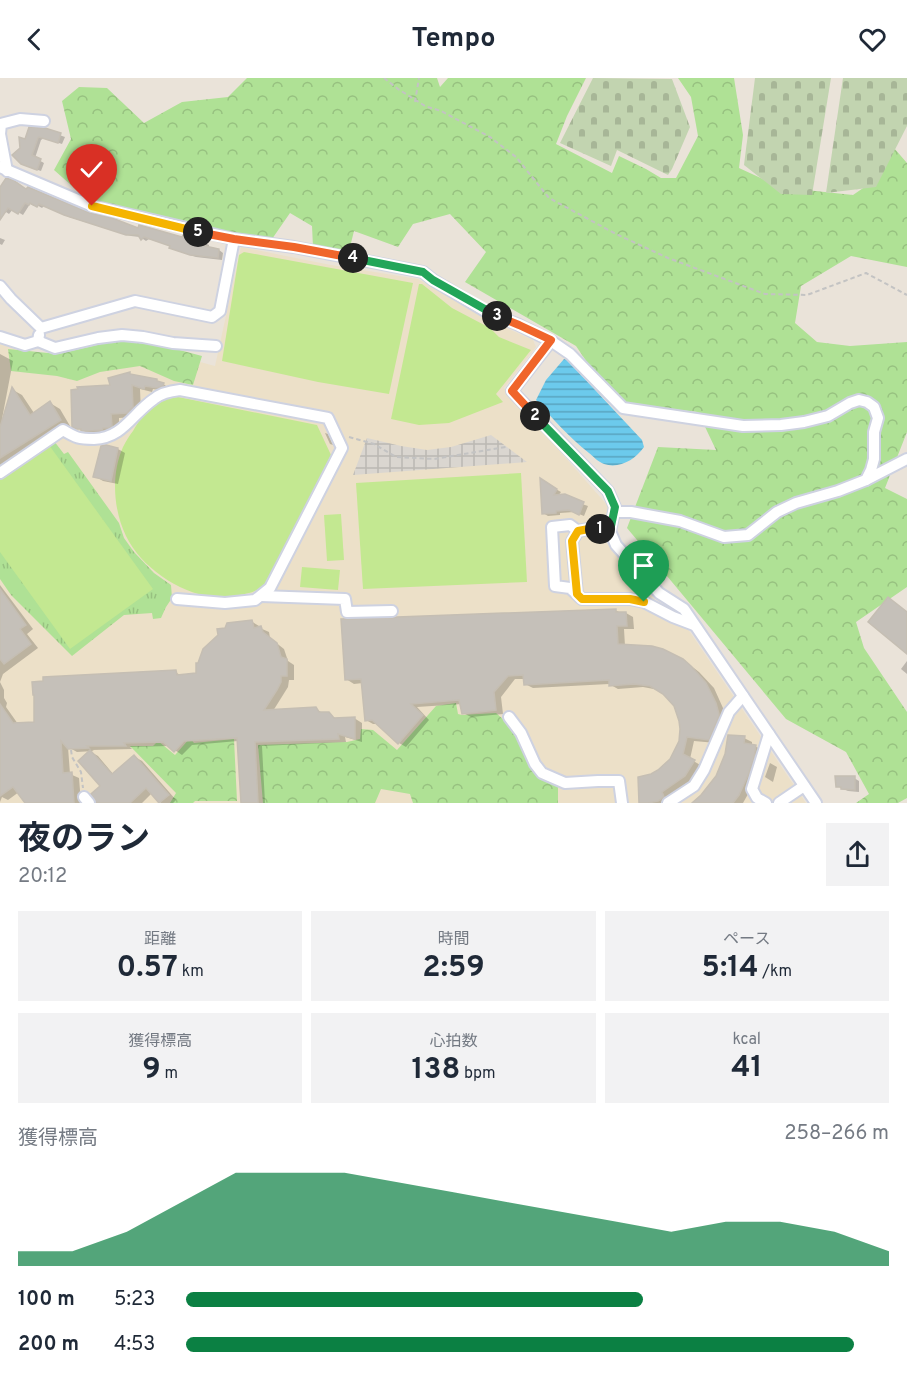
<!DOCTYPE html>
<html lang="ja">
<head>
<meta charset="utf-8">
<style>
	:root { --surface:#fff; --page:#f2f2f3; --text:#1f2937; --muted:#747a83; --accent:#0b8043 }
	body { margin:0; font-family:Overpass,"Noto Sans JP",sans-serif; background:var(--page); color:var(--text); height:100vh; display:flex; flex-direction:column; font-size:22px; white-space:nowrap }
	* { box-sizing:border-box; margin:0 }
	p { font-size:20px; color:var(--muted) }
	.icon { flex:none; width:33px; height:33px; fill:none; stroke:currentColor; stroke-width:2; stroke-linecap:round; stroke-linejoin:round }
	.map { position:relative; height:725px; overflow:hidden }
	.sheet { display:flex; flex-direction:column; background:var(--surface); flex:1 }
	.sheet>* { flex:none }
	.pin { position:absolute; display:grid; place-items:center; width:51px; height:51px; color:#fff; margin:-62px -26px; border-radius:50% 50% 50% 0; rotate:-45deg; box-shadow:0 0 6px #0007 }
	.pin .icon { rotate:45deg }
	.km { position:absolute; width:30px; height:30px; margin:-15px; border-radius:50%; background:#222; color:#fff; font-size:16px; line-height:30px; text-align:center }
	.round { display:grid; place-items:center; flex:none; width:63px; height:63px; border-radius:0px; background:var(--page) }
	.headline { display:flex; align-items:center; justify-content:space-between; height:102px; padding:0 18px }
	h1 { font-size:33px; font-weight:700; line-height:45px }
	.stats { display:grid; grid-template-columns:repeat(3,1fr); gap:9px; height:102px; padding:6px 18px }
	.stats div { display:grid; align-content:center; border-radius:0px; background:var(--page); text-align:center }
	.stats b { font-size:30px; font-weight:700 }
	.stats small { font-size:16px; font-weight:400 }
	.stats p { font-size:16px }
	.chart { height:168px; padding:12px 18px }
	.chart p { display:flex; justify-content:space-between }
	.chart svg { width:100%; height:108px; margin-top:6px; fill:var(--accent); opacity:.7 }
	ul { padding:0 18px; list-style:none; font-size:20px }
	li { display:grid; grid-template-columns:96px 72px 1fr; align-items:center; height:45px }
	li i { height:15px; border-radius:8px; background:var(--accent) }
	header { display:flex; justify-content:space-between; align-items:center; height:78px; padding:0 18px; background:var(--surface); font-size:27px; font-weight:700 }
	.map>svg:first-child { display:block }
</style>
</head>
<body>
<header><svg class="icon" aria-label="back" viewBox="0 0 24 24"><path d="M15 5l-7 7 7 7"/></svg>Tempo<svg class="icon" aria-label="heart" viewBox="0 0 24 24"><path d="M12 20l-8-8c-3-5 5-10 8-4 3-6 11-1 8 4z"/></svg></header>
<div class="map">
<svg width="907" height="725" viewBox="0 0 907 725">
	<defs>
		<pattern id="forest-crowns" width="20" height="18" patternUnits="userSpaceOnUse" patternTransform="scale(1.5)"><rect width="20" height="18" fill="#afe195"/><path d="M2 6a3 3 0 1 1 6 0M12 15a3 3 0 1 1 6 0" fill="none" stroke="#97c180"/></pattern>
		<pattern id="cemetery-stones" width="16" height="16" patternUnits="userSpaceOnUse" patternTransform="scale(1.5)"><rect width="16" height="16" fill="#c2d4b0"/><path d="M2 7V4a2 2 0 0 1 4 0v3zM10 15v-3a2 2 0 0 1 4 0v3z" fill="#a7b697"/></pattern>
		<pattern id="park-tufts" width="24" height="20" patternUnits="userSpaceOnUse" patternTransform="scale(1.5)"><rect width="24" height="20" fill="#afe195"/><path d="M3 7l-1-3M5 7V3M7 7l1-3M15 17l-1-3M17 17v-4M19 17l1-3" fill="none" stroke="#97c180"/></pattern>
		<pattern id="plaza-grid" width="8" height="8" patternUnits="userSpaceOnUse" patternTransform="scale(1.5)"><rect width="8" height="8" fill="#dad6d0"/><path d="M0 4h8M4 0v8" fill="none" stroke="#bbb8b3"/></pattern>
		<pattern id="water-rules" width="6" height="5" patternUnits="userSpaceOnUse" patternTransform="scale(1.5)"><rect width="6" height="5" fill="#6ccaec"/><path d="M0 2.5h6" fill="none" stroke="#59a4bf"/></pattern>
	</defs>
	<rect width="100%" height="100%" fill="#eae3d9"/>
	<path fill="#ece0c8" d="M241 169 331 187 418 201 491 243 533 262 536 269 504 310 608 428 604 462 658 525 677 535 806 725H0V266L61 280 148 270 215 288Z"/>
	<g fill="url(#forest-crowns)">
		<path d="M247 0H437L440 9 448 0H586L567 38 556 66 612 95 619 78 646 91 661 100H676L698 58 691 19 678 0H734L743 57 739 90 789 113 806 112 853 117 869 106 894 70 907 85V189L851 178 801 208 795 245 817 264 850 268 907 264V354L885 410 907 421V509L856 544 864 570 907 634V720L898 725H856L869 716 846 674 786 641 627 450 658 369 716 372 698 334 624 326 599 302 576 268 465 204 486 174 450 136 413 146 398 169 354 153 348 177 313 169 312 148 290 135 272 161 211 160 136 144 80 115 54 92 71 61 62 23 79 9 107 10 144 45 182 24 228 19Z"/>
		<path d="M142 262 202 278 193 307 174 303 140 288 100 294 77 303 57 298 11 293 8 271 58 276 110 264Z"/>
		<path d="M456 625 458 636 462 637 496 635 519 655 535 690 558 704V725H413L410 716 381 711 375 725H263L258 667 347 664 360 661 361 651 373 652 397 672 436 628Z"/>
		<path d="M190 660 194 665 234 661 237 723H195L193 725H170L176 715 130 668H153L158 663 175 677Z"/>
	</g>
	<g fill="url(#cemetery-stones)">
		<path d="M593 0 672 1 690 49 672 91 668 97 617 72 611 88 560 65Z"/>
		<path d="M755 0H831L812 117 781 116 744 87Z"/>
		<path d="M843 0H907V48L876 109 826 115Z"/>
	</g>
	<path fill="url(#park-tufts)" d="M54 363 64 376 68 374 119 445 124 460 134 474 154 495 171 507 172 520 166 529 161 540 153 541 152 535 124 537 72 578 11 517 0 501V399Z"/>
	<g fill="#c3e891">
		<path d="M244 174 413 205 389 316 318 304 222 283 239 177Z"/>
		<path d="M419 206H422L452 230 490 250 499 259 531 272 496 316 503 324 449 345 419 347 391 341Z"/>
		<path d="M178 319 317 347 331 377 268 504C265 507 261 510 257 512 252 515 245 516 240 517 231 519 221 521 212 519 178 514 141 489 126 458 113 431 111 396 123 369 126 363 129 358 133 353 143 335 157 321 178 319Z"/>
		<path d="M49 367 153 511 70 571 0 474V402Z"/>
		<path d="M521 395 527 504 363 511 356 405Z"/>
		<path d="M341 436 344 482 327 483 324 437Z"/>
		<path d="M302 489 340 492 338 512 300 509Z"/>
	</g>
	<path fill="url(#plaza-grid)" d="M491 357 527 384 353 397 367 360 401 368 427 372 451 369Z"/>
	<path fill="url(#water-rules)" d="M564 281 567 282 642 362 644 369C635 382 619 391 604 386 598 384 593 378 589 375 569 359 553 341 536 322L546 302Z"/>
	<g fill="#0003">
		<path d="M45 52 65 59 62 66 44 60 41 62 35 80 44 85 41 93 26 88V63Z"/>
		<path d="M0 108 27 113 90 137 139 152 205 165 209 167V171L219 172 223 175 222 182 196 179 175 172 171 168 149 161 146 163 140 159 131 158 69 139 44 128 42 130 35 126 34 128 30 126 23 137 13 131 9 136 6 134 5 135 0 132Z"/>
		<path d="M0 160 5 162 2 167 0 166Z"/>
		<path d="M0 276 13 283 2 341H4L13 312 22 317 34 335 50 325 60 331 70 348 0 392Z"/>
		<path d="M130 296 134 298 163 306 171 311 167 314 153 311 152 314 140 311 141 334 136 339 119 340V352L91 357 74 348 112 309Z"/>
		<path d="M325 355 328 356 333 367 330 366Z"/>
		<path d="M106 368 118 371 125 375 118 406 103 403 95 398Z"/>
		<path d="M541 403 561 414 558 418 588 428 584 438 574 434 560 435V437L548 438 543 435Z"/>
		<path d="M0 507 33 551 27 556 38 570 3 596 0 604Z"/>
		<path d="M615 532 621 535H626L633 539 634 551H624L625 568 682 582 690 587 699 594 714 610 723 630 726 642 716 665 694 663 690 681 702 688 692 702 669 718 671 723 669 725H640L639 700 652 697 671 682 681 664 682 651 675 628 664 615 659 612 643 609 618 611 609 606 533 610 525 606V601H515L501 619 503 636 471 639 463 635 462 626 417 629 429 642 406 669 399 665 378 646H373L366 642 363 605 354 606 346 601Z"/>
		<path d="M251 543 259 548 260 550 269 554 270 560 284 571 288 583 294 587V602H289L288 609 273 633 316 631 324 636H328L337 641 354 640 362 645V664L345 659 346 664 262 668 265 725H242L238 663 192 667 182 677 169 668 130 669 132 671 92 672 94 673 77 674 68 669 70 696 79 700 81 725H26L19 714 8 722 2 719 0 724V604L4 612V620L7 625 6 629 18 646 35 645 175 594 182 598 198 596Z"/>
		<path d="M907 583V596L901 591Z"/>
		<path d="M744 660 752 664V667L763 672 752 709 743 725H694L702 718Z"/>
		<path d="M91 674 98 678 114 697 135 679 142 683 176 722 173 725H161L152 715 142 725H98L96 720 102 708Z"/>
		<path d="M770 685 777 689 773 704 765 699Z"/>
		<path d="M854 700 859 703V714L848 713 837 708Z"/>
	</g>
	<g fill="#c5c0b9" stroke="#c5beb3" stroke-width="1.5">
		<path d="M29 49 45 50 61 55 58 65 39 59 38 60 32 77 41 81 37 92 21 86 12 77 20 70 19 59 25 61Z"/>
		<path d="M6 100 13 102 26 111 28 109 90 135 112 140 138 150 139 147 182 159 183 157 205 163V168L219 171 218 180 190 177 169 170 170 168 144 159 141 162 138 157H126L64 137 39 126 37 129 30 125 29 127 25 125 18 136 8 130 0 142V109Z"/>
		<path d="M130 294V296L157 301V303L164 305 163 308 157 310 145 308 144 311 132 307 133 329 127 335 111 336 112 348 109 350H103L102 352 89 353H81V351H77L72 349 71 312 78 311 77 309 110 307 108 300Z"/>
		<path d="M12 309 30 337 50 323 61 342 0 380V349Z"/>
		<path d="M106 367 118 370 111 403 93 399 101 368Z"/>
		<path d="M540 400 557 411 554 417 565 416 584 424 579 437 569 432 556 433V435L542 436Z"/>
		<path d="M0 511 26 547 20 551 31 566 4 586 0 581Z"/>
		<path d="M888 519 907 534V576L868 544Z"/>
		<path d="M616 531V534H626L627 548H617L618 566 652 568 663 571 683 581 691 588 706 605 716 625 719 636V638L709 662 687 659 683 676 695 682 685 698 662 714 664 719 658 723 648 725H639L638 699 651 696 658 692 670 681 679 663 680 651 679 643 674 628 663 616 650 608 634 606 609 608V602L524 607 523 597 508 598 494 614 496 632 462 636 459 622 411 626 423 637 398 666 372 642 365 643 361 601 345 602 341 541 392 540 397 539Z"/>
		<path d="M252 542 254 550 261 548 263 554 277 565 281 579 287 581V598H281V604L277 612 264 632 316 629 319 634H329L334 640 355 639V661L338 656 339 661 255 664 258 725H241L237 660 184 663 174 674 163 664 124 665 126 668H87L89 670 68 671 61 663 63 695 72 694 74 725H25L13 709 0 718V626L13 645 34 644V617H33L32 604 43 603V599L176 592 177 597 196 595V585H198L203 571 218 557 217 551 225 550 227 545Z"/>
		<path d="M728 657 745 658 744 665 756 667 754 680 749 695 739 717 733 725H692L701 717 716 698 725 676Z"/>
		<path d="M90 672 112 696 134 677 169 717 159 725 146 710 130 725H96L91 716 100 708 78 683Z"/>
		<path d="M835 698H855V712L841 711V709H836Z"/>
	</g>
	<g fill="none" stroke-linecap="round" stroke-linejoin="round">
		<g stroke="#ced2e1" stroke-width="14">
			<g id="minor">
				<path d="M0 89 92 128 234 161 294 169 423 194 433 202 485 233 519 247 551 263 570 276 623 330 743 348 781 347 804 344 828 338 850 325 859 322 867 324 874 329 878 340 874 354V381L871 392 866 402 838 413 796 425 777 434 748 457 724 459 680 443 631 434H614"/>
				<path d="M7 93 0 56 1 46 20 41 44 43"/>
				<path d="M0 208 11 221 41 250"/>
				<path d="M41 250 135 223 212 239 220 233 234 161"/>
				<path d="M0 259 25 267 38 263 39 257"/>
				<path d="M38 263 55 270 98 260 122 257 143 259 173 265 216 268"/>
				<path d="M551 263 512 313 608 413 615 429 610 453 616 467 659 515 684 531 816 725"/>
				<path d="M0 395 63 352C76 360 79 361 94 361 123 360 132 336 154 321 161 315 171 313 180 312L328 340 342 370 270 510 255 522 225 525 177 521"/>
				<path d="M866 402 907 381"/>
				<path d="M578 453 570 447 552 449 555 508 570 510 582 521H630L644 524 673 539 694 547"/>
				<path d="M577 516 572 463 578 453 594 450 610 453"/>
				<path d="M261 518 345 521 347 534 392 533"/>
				<path d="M509 639 521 655 535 686 542 695 565 705 598 703H619L622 725"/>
				<path d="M84 719 89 725"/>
				<path d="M668 725 694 708 704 692 729 634 743 618"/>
				<path d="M766 725 757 720 752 711 769 656"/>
				<path d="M779 725 804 708"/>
			</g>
		</g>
		<g stroke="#c3c3c3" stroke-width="2" stroke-dasharray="4.5 3" stroke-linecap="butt">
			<path d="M384 0 398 11 425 28 441 33 490 59 516 79 549 120 616 156 668 180 765 216 807 217 866 195 907 217"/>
			<path d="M415 24 419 0"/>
			<path d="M349 359 374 366 396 379 434 381 506 369"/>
			<path d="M71 672 72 679 81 694 83 710"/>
		</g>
		<use href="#minor" stroke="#fff" stroke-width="10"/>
	</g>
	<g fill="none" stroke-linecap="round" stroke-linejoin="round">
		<g stroke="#fff" stroke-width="12">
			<path id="split-1" d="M600 451 594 450 578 453 572 463 577 516 582 521H630L644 524"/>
		</g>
		<g stroke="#fff" stroke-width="12">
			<path id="split-2" d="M535 338 608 413 615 429 610 453 600 451"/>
		</g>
		<g stroke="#fff" stroke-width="12">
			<path id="split-3" d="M497 238 519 247 551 262 512 313 535 338"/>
		</g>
		<g stroke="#fff" stroke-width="12">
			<path id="split-4" d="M353 180 423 194 433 202 497 238"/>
		</g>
		<g stroke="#fff" stroke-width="12">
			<path id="split-5" d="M198 154 234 161 294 169 353 180"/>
		</g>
		<g stroke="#fff" stroke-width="12">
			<path id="split-6" d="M92 128 198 154"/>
		</g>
		<use href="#split-1" stroke="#f5b400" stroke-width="8"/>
		<use href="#split-2" stroke="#22a559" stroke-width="8"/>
		<use href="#split-3" stroke="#f0652b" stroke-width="8"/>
		<use href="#split-4" stroke="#22a559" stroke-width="8"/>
		<use href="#split-5" stroke="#f0652b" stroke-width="8"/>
		<use href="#split-6" stroke="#f5b400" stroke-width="8"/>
	</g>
</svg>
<div class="pin" style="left:644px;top:524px;background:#1e9e55"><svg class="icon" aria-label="arrive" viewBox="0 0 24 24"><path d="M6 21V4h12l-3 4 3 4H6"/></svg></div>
<div class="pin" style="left:92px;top:128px;background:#d93025"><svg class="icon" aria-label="check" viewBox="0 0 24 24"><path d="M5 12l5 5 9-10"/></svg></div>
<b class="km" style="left:600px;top:451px">1</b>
<b class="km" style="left:535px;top:338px">2</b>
<b class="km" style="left:497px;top:238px">3</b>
<b class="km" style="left:353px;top:180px">4</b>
<b class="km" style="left:198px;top:154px">5</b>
</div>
<section class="sheet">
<div class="headline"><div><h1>夜のラン</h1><p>20:12</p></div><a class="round"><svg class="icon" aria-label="share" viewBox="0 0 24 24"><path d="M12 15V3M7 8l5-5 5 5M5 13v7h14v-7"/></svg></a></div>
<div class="stats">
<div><p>距離</p><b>0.57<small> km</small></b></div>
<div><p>時間</p><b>2:59</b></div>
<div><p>ペース</p><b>5:14<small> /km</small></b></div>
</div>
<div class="stats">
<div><p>獲得標高</p><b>9<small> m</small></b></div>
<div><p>心拍数</p><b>138<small> bpm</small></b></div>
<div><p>kcal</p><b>41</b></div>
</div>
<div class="chart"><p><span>獲得標高</span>258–266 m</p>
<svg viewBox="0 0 160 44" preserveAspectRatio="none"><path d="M0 44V38L10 38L20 30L30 18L40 6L50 6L60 6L70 10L80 14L90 18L100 22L110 26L120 30L130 26L140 26L150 30L160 38V44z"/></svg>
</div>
<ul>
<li><b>100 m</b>5:23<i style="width:65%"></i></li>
<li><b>200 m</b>4:53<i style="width:95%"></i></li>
</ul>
</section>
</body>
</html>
